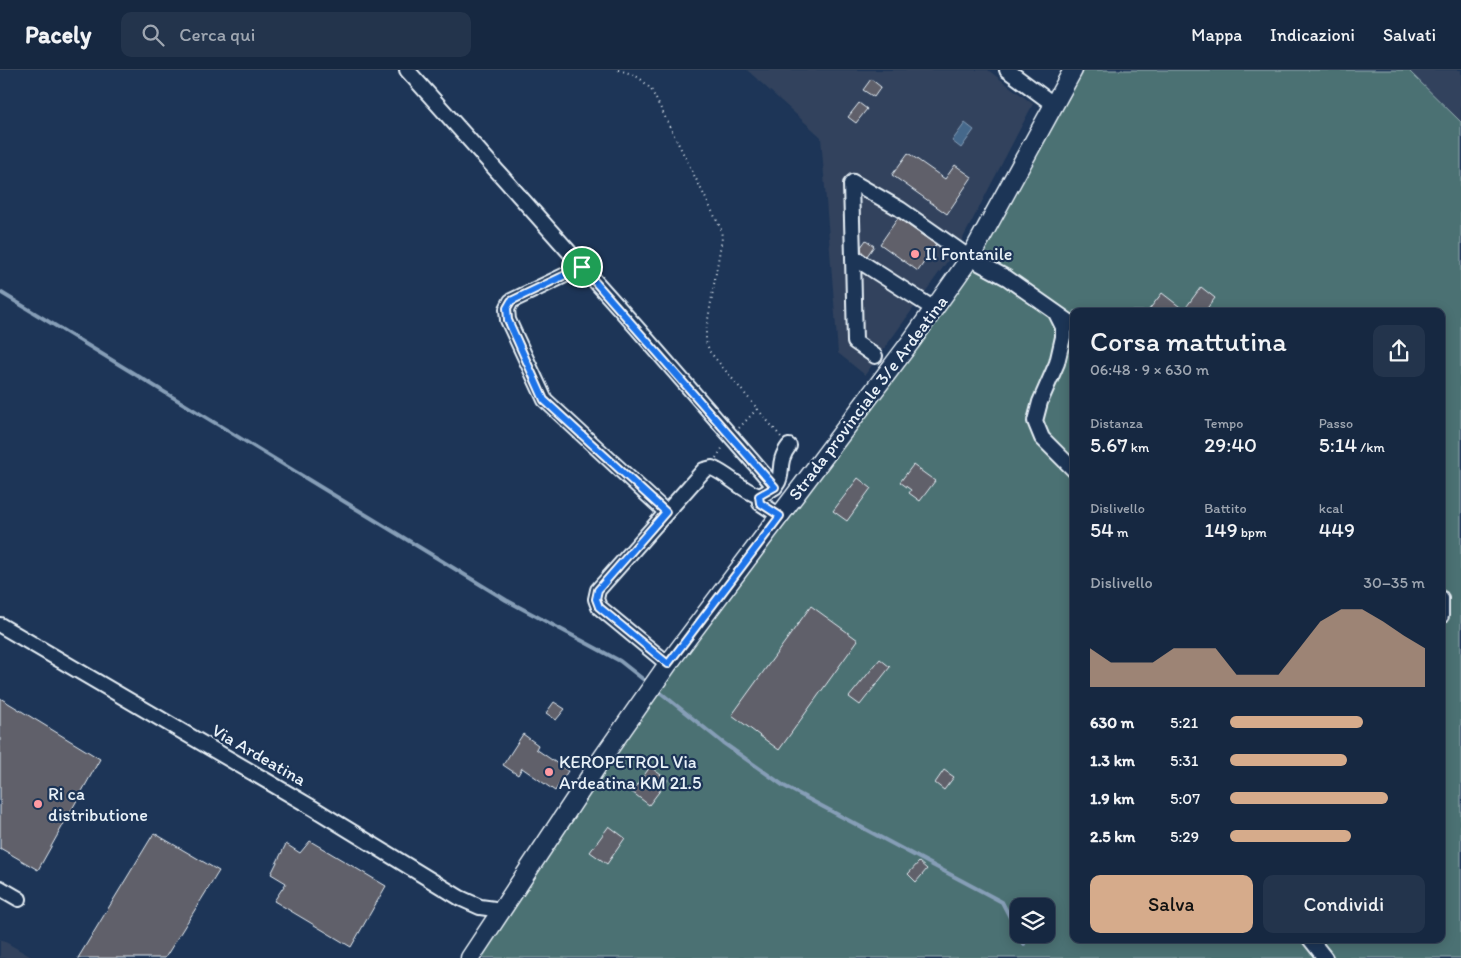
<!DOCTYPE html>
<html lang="it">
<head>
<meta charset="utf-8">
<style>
	:root { --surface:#162841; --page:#23344c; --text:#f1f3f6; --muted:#9ea6b1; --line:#35445a; --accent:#d6ab8b }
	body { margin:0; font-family:Itim,sans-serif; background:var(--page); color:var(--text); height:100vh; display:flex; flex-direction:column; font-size:19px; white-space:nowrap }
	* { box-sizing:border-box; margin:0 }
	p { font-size:16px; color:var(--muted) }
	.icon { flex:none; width:28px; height:28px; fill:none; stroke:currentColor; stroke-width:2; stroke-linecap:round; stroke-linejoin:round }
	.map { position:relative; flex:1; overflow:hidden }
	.details { position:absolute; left:1070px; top:238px; width:375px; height:635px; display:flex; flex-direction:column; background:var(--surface); border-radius:10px; box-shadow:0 2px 12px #0003,0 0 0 1px var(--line) }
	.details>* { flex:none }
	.buttons { position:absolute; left:1010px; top:828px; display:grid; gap:10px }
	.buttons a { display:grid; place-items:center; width:45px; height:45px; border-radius:10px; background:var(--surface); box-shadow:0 2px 12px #0003,0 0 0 1px var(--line); font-size:25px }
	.pin { position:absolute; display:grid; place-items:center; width:42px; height:42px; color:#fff; margin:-21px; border:2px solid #fff; border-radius:50%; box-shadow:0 1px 5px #0007 }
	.round { display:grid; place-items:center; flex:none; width:52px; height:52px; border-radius:10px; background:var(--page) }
	.overview { display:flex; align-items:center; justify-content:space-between; height:85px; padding:0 20px }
	h1 { font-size:28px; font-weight:600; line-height:38px }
	.stats { display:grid; grid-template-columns:repeat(3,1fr); gap:8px; height:85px; padding:5px 20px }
	.stats div { display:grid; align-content:center }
	.stats b { font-size:21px; font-weight:600 }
	.stats small { font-size:14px; font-weight:400 }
	.stats p { font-size:14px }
	.chart { height:140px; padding:10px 20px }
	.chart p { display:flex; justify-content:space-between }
	.chart svg { width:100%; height:90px; margin-top:5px; fill:var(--accent); opacity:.7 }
	.button { display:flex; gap:10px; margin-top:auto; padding:10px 20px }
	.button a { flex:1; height:58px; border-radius:10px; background:var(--accent); color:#111; font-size:20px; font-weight:600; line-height:58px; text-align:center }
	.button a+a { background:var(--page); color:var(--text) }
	ul { padding:0 20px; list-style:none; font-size:16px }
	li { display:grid; grid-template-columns:80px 60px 1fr; align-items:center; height:38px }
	li i { height:12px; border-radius:6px; background:var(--accent) }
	header { display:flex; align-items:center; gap:30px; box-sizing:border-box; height:70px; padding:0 25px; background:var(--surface); border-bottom:1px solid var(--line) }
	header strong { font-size:24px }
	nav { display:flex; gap:28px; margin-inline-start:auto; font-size:18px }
	.search { width:350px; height:45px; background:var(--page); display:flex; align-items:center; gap:12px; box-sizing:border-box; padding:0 18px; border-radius:10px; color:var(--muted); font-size:19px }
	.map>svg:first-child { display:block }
</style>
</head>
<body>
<header>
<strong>Pacely</strong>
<div class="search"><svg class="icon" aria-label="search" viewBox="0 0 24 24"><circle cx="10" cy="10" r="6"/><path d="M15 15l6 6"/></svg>Cerca qui</div>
<nav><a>Mappa</a><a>Indicazioni</a><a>Salvati</a></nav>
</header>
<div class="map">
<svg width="1461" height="888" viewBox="0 0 1461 888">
	<rect width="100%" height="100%" fill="#1d3557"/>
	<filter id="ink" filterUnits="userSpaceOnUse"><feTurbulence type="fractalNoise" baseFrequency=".02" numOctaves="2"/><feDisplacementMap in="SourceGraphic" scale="10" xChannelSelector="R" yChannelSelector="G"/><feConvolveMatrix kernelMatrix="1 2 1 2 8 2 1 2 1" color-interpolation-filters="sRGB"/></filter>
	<g filter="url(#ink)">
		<g fill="#31425d">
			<path d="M747 0H988L1033 34 960 174 865 305 838 283 821 67Z"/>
			<path d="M1408 0H1461V52Z"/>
			<path d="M0 869 9 874 33 888H0Z"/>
		</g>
		<path fill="#4c7173" stroke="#9ab1b6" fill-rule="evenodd" d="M1073 0H1408L1461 52V888H470L502 840 934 239ZM1074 241H1441V869H1074ZM1019 836H1046V864H1019Z"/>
		<path fill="#44678b" stroke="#869eb7" d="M965 53 974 60 961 78 952 71Z"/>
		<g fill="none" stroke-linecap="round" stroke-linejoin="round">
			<g stroke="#869eb7" stroke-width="4">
				<path d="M0 222 506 530 620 591 644 610"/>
				<path d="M661 623 722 672 784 716 1002 832 1024 874"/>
			</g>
		</g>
		<g fill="#61616b" stroke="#e8f1f8">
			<path d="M871 9 881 17 874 27 863 20Z"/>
			<path d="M859 33 867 39 856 53 848 47Z"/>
			<path d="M908 83 945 109 955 95 972 107 947 144 892 105Z"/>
			<path d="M898 148 936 175 918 201 880 174Z"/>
			<path d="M866 170 874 176 867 186 862 182 861 177Z"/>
			<path d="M1201 217 1215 228 1205 241H1148L1162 223 1184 240Z"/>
			<path d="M913 395 935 411 920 431 909 423 911 420 900 412Z"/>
			<path d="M858 408 871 418 847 451 833 441Z"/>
			<path d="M811 536 858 570 779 680 732 645Z"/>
			<path d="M880 589 890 597 860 635 849 627Z"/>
			<path d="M0 628 100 689 38 800 0 778Z"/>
			<path d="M554 632 565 639 556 650 546 643Z"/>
			<path d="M523 664 538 675 536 679 568 701 555 721 522 698 518 705 503 695Z"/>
			<path d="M650 697 668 710 649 735 632 722Z"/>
			<path d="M944 700 954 707 944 720 935 713Z"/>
			<path d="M609 756 625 768 607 794 590 782Z"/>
			<path d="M154 763 219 801 165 888H78Z"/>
			<path d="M310 771 386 816 351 877 274 831 286 813 271 804 286 774 300 783Z"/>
			<path d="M919 792 927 799 916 812 908 804Z"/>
		</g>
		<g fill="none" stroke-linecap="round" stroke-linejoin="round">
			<g stroke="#e8f1f8" stroke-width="18">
				<g id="minor">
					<path d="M407 0 637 258 775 417"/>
					<path d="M1007 0 1053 34"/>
					<path d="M853 187 855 272 875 286"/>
					<path d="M582 197 511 231 507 239 508 250 545 330 666 442"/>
					<path d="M934 239 853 187 851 114 853 112 900 139 970 188 1007 208 1074 255"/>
					<path d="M1056 243 1063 257V267L1057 293 1040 332 1035 351 1042 368 1074 400"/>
					<path d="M759 426 760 433 780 446"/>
					<path d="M1441 528V546"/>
					<path d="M0 555 313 738 460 828 480 837 502 840"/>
					<path d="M668 594 599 537 596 529 598 520 704 400 712 398C729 405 741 420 759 426 794 411 771 399 789 376"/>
					<path d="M0 818 19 829"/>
					<path d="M1310 869 1325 888"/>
				</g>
			</g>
			<g stroke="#e8f1f8" stroke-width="21">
				<path id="major" d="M470 888 603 687 668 594 912 270 970 188 1073 0"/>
			</g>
			<g stroke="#e8f1f8" stroke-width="2" stroke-dasharray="1 4" stroke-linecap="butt">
				<path d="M618 0C634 4 641 7 652 21L721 159 722 168 706 261V272L710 282 781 367"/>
				<path d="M739 358 758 338"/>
				<path d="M716 388 723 377"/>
			</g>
			<use href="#minor" stroke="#1d3557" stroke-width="14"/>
			<use href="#major" stroke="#1d3557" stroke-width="18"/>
		</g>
	</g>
	<g fill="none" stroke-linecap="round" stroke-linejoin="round" filter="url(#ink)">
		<g stroke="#fff" stroke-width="10">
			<path id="route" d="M582 197 775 417 759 426 760 433 780 446 668 594 599 537 596 529 598 520 666 442 544 330 508 250 507 238 511 231Z"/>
		</g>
		<use href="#route" stroke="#1a73e8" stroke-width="6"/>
	</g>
	<g fill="#ff9aa2" stroke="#1d3557" stroke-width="2">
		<circle cx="915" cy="184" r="5"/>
		<circle cx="549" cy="702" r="5"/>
		<circle cx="38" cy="734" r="5"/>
	</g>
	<g text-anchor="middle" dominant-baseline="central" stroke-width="4.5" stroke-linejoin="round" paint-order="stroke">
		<g font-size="18" fill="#e8f1f8" stroke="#1d3557" text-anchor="start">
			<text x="925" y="184">Il Fontanile</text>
			<text x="559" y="692">KEROPETROL Via<tspan x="559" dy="21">Ardeatina KM 21.5</tspan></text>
			<text x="48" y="724">Ri ca<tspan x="48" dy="21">distributione</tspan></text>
		</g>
		<g font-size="18" fill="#e8f1f8" stroke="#1d3557">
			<text transform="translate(868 328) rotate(-53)">Strada provinciale 3/e Ardeatina</text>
			<text transform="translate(259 685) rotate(30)">Via Ardeatina</text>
		</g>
	</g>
</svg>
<div class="buttons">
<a><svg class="icon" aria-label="layers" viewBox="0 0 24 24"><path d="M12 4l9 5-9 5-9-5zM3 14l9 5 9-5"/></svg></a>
</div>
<div class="pin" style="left:582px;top:197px;background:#1e9e55"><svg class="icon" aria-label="arrive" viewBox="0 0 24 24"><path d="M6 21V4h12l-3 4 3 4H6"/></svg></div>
<section class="details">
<div class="overview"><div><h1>Corsa mattutina</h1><p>06:48 · 9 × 630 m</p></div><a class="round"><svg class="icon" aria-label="share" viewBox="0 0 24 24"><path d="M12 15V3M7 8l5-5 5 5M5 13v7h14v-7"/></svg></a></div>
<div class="stats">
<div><p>Distanza</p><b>5.67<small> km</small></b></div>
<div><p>Tempo</p><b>29:40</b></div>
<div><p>Passo</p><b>5:14<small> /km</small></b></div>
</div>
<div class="stats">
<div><p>Dislivello</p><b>54<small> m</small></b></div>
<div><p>Battito</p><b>149<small> bpm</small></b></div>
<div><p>kcal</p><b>449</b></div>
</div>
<div class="chart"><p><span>Dislivello</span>30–35 m</p>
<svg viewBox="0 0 160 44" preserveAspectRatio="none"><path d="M0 44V25L10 32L20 32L30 32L40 25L50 25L60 25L70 38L80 38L90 38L100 25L110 12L120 6L130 6L140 12L150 19L160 25V44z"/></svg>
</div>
<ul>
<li><b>630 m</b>5:21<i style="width:68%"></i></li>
<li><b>1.3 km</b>5:31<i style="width:60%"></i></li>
<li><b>1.9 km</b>5:07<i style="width:81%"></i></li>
<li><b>2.5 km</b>5:29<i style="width:62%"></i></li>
</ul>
<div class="button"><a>Salva</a><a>Condividi</a></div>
</section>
</div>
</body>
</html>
